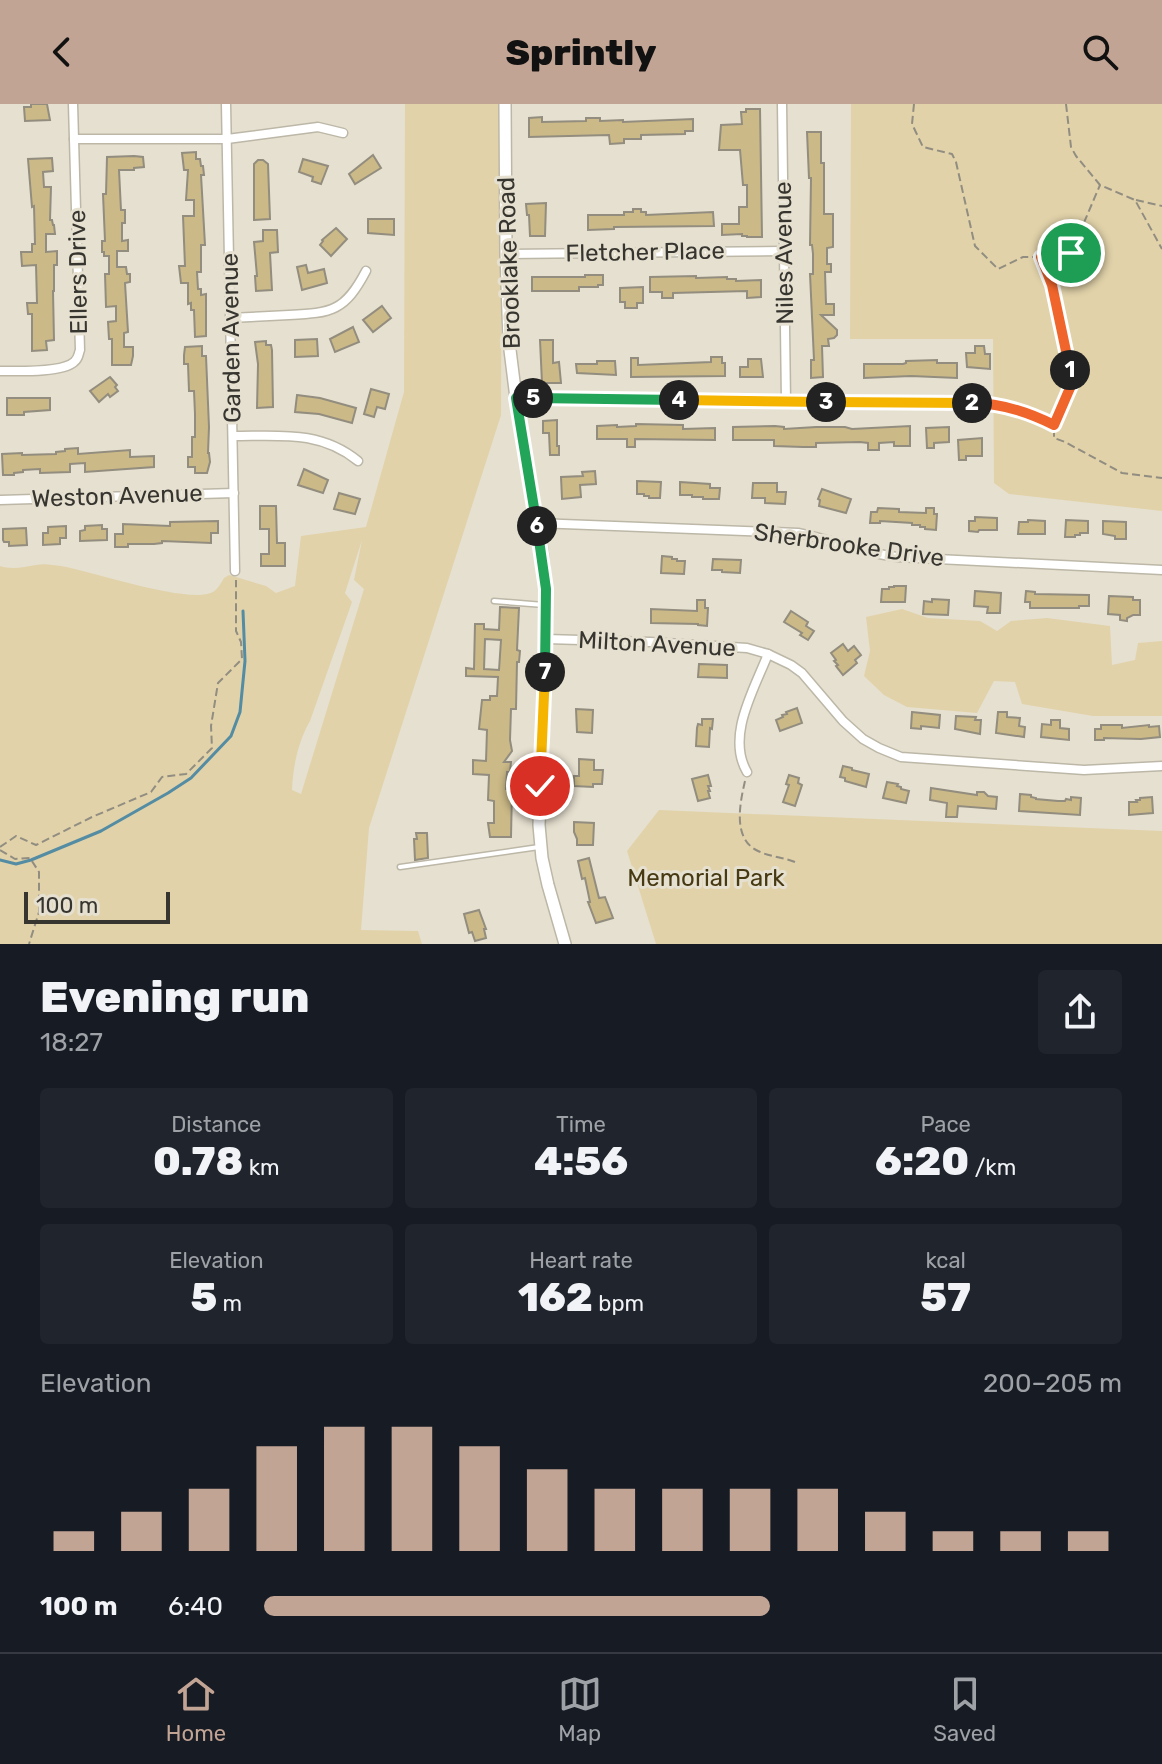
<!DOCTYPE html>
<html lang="en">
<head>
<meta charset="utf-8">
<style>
	:root { --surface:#171b24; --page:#20242c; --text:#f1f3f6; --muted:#9ea1a6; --line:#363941; --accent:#c2a494 }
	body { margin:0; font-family:Rubik,sans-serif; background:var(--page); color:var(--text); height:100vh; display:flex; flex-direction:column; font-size:30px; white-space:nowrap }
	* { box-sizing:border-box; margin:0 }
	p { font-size:26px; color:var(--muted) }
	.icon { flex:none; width:44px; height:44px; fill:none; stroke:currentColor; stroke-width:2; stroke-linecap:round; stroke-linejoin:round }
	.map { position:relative; height:840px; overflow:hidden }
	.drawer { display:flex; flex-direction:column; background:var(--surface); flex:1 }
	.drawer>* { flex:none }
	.scale { position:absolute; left:24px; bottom:20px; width:146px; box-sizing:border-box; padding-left:8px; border:4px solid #37352f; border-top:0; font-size:22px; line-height:28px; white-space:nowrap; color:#37352f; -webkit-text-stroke:6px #e6e0d0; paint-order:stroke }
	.pin { position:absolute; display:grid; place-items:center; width:68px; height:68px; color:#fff; margin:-34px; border:4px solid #fff; border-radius:50%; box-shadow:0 2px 8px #0007 }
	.km { position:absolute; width:40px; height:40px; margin:-20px; border-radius:50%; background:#222; color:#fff; font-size:22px; line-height:40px; text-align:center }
	.round { display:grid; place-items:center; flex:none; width:84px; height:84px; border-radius:8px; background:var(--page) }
	.head { display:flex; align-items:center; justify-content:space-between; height:136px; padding:0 40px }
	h1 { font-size:44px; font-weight:800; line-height:60px }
	.figures { display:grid; grid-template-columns:repeat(3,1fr); gap:12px; height:136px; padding:8px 40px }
	.figures div { display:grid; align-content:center; border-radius:8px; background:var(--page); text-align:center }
	.figures b { font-size:40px; font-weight:800 }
	.figures small { font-size:22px; font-weight:400 }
	.figures p { font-size:22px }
	.chart { height:224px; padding:16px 40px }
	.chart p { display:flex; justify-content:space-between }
	.chart svg { width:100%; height:144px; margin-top:8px; stroke:var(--accent); stroke-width:6 }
	ul { padding:0 40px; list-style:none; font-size:26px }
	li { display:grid; grid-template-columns:128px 96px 1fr; align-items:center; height:60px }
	li i { height:20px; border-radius:10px; background:var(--accent) }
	header { display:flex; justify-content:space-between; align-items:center; height:104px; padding:0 40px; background:var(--accent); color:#111; font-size:36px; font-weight:800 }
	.tab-bar { display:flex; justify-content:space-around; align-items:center; height:112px; border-top:2px solid var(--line); background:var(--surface); font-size:22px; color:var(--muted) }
	.tab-bar a { display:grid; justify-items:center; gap:4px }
	.tab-bar .selected { color:var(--accent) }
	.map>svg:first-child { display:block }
</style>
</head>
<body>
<header><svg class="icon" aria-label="back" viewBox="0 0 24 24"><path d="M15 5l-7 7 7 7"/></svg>Sprintly<svg class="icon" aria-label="search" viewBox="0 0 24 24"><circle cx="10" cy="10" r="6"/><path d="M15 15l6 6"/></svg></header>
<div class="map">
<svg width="1162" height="840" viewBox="0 0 1162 840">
	<rect width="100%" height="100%" fill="#e6e0d0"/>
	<g fill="#e1d2a9" fill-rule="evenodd">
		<path d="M405 0H502L501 311 369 724 361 826 418 827 422 840H0V462C12 466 24 463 36 461 44 459 53 461 61 462 91 467 190 501 213 488 218 485 221 479 224 474L229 471 266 482 276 489 295 482 301 432 366 423 404 288ZM362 436 354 476 364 485 301 690 292 686C293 662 298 638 310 617L352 498 345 489Z"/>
		<path d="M851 0H1162V407L1009 390 994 379 993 235H850Z"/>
		<path d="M902 505 928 514 980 517 997 527 1011 517 1047 514 1110 522 1112 561 1135 556 1138 539 1162 537V612H1093L1022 600 1015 578 994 577 977 609 907 603 884 591 864 572 870 547 866 513Z"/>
		<path d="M659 706 1162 727V840H656L627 747Z"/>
	</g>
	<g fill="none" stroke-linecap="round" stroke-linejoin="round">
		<path stroke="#538ca3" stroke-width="3" d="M0 756 16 760 31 756 101 727 168 689 191 674 231 632 240 608 245 557 243 507"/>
	</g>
	<g fill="#cbb987" stroke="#928d7e" stroke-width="2" fill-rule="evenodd">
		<path d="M31 0H47L50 16 25 17 24 3H31Z"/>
		<path d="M746 5H760L762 133H747V132H742V130L722 131V120H739V103H747V81H743L740 46H719L721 21 742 20 741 8H746Z"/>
		<path d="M542 13V18L586 17V14H600V17L623 16V18L693 15V27H685V30L641 31V35H624V39L610 40 609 31 529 33V14Z"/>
		<path d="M807 28H821V59H824V110H833V143L827 144V160H831V168H825L826 200H834V211H821L837 226V231L834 234 828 235 829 242H822L823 273 811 274V256H814L810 170H813V150L812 141H810L811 74H809Z"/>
		<path d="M196 48V55H200L201 62H203L204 71H201L205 141H201V168H197L198 185H201V191L206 190V232L195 233 194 206H191V199L188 200V179H181L179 162H185L183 112H194V96H186L188 66H184L182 49Z"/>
		<path d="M373 51 381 64 355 80 349 70Z"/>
		<path d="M134 52 143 53 144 63 134 64V66H119L121 106H125V119H122V137L128 136V147H117V163H126L127 170H130V178L125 179 128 228 124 229V243H133V252L131 261H112V235H109L108 218 116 217V202L106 203 105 170H109V152H104V148H102V137H105L103 90H106L107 53Z"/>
		<path d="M52 54 53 67 43 68 44 83H51L50 116H52L53 121H54L55 130H46V148L57 147V161H54V187H53L54 236 46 237 47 246 32 247V210H28L27 199H37L36 161 22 162 21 148H32V140H35L34 102 32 103 28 55Z"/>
		<path d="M303 55 328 62 321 80 312 77 313 73 299 68Z"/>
		<path d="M258 56H263L268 60 270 115 254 116V60Z"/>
		<path d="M546 99 545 132H530L529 111H527L526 100Z"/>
		<path d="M633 105H641V108H646V111L713 108 714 122 614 123V125L588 126V111H624V108H633Z"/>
		<path d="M368 115H394V131L368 129Z"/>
		<path d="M336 124 347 135 331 152 320 141 323 137 322 136Z"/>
		<path d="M263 126H277L278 148 270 149 272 186 256 187 255 172H257L254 138 263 137Z"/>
		<path d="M306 161 308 169 324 165 327 179 302 186 297 163Z"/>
		<path d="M585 171H603V181H598V183H579V187H532V173H585Z"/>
		<path d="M696 172V174L727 173V175H736V177L761 176V193L747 194V187L673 189V194H662V188H650V173Z"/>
		<path d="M643 183V199H637V204H625V198H620V184Z"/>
		<path d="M382 202 391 214 373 228 363 216Z"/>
		<path d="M353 223 359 238 335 248 330 235Z"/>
		<path d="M317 235 318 252 295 253V236Z"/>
		<path d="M540 236H553V259L559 258 561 279H542Z"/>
		<path d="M266 237V241H271L272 246 273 303 257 304 258 260 255 238Z"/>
		<path d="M202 242V252H206L209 323 208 349H209L210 358 207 369H195V363H188V353H192V333H195V310L194 287H189L188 260H184V251L185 243Z"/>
		<path d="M975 242H984L985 250H990V265L967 263 966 249H975Z"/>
		<path d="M711 253H722V259H725V272L631 273V254H638V261L711 258Z"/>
		<path d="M748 255H761L763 273H740V263H748Z"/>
		<path d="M937 256V259H957V274L911 272 864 274V260H903L906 259V257Z"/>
		<path d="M597 257H615L616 271 577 269 576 260H597Z"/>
		<path d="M110 273 117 281 115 283 118 287 110 293 108 290 99 298 90 287Z"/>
		<path d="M371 285 389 290 385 305 377 303 374 313 364 310Z"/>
		<path d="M297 291 320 294 356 304 352 319 319 310 295 308Z"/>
		<path d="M7 294H50V306L24 308V311H7Z"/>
		<path d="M557 316V342H559V351H550L549 329H543V317Z"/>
		<path d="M636 320 683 321V325L715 324V336L635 335V343H627V335H597V322L617 321V323L636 322Z"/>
		<path d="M775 322 784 323V325L816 323H845L852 325 910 322V342H894V338L879 339V346H868V339L860 338 816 339V343H803L774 342V336H733V323Z"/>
		<path d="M949 323V338L934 339V344H927L926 324Z"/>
		<path d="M982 334V352H966V356H959L958 336Z"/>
		<path d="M78 344V350L130 346V353L154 352V363L85 368V359L70 360V368L40 369V365L23 366V368L14 369V371H3L2 350 22 349V351L56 350V348L65 347V345Z"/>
		<path d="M304 365 328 376 323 389 298 381Z"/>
		<path d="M595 367 596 380 580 381 581 393 562 395 561 373 583 372 582 368Z"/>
		<path d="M637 377 661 378 660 394H649V392H644V390H637Z"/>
		<path d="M680 378 710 380V384H720L719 395H703V393H692V391H680Z"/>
		<path d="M753 379H777V388H786L785 400 765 399V394H752Z"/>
		<path d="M822 385 851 395 846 409 819 402 820 396 818 395Z"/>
		<path d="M339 389 360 395 355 410 334 405Z"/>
		<path d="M260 402H276L277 439H285V462H261V450H269V425H260Z"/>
		<path d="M878 404 899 405V408L926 409V404H934V410H937L936 426 925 425V423H920V421H912V419L880 417V419H870L871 408H877Z"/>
		<path d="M975 413 997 414V426H979L978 428 969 427V417H975Z"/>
		<path d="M1028 416 1045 417V430H1018L1019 418H1028Z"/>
		<path d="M1066 416 1088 417V429H1080V431H1075V433H1065Z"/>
		<path d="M218 417V429H211V439L162 437V439L154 440H128V443H115V430H123V420L170 422V418Z"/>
		<path d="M1103 417 1126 418V435H1115V432L1103 430Z"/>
		<path d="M102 421V425H107V436L80 437V427L85 426V422Z"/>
		<path d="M66 422V434H60V440L43 441V429H48V423Z"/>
		<path d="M26 424 27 441 9 442V438H4L3 436V425Z"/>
		<path d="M662 452 672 453V455H677V457H685L684 470 661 469Z"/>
		<path d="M713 455 741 456 740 469 722 468V466H712Z"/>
		<path d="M894 482H906L905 498H881L882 485H889V483H894Z"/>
		<path d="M975 487 1001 489 1000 509H987L988 503 974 502Z"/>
		<path d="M1026 487 1035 488V490L1089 491V502H1079V504H1030V498H1025Z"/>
		<path d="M1109 492 1133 493V496H1140V511H1133L1127 514V517L1120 516V511L1108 510Z"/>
		<path d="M932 495 949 496 948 511 923 510 924 497 932 498Z"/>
		<path d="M697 496H705V504H708L707 522 698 521V520L651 519V505L697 507Z"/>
		<path d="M500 503 519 504 517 546 520 547 519 558H517L516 605H511L510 636 512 647 504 658H511L510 668H507L506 685H512L511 733H490L488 719H494V697L488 696 489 671 473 670V656L486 657 487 626 479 625 482 596H490V592H497L498 573 466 572V564L474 565 475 520H484V525L499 526ZM485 535 501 536 499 566 484 565Z"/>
		<path d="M791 507 808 518 806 522 814 527 808 536 800 531 802 529 784 518Z"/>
		<path d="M843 540 848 547 854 542 861 551 855 556 857 559 843 571 836 562 838 561 834 557 836 556 831 549Z"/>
		<path d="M699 560 727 561V574L698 573Z"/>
		<path d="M797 604 802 619 780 627 776 616 783 613 782 611 787 610 786 608Z"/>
		<path d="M576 605 593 606 592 629 577 628Z"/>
		<path d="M912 608 940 611 939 624 921 622V625L911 624Z"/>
		<path d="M998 608H1007V613L1020 614 1019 622 1025 623 1024 633 996 629Z"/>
		<path d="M956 612 976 613 975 616H981L980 630 955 625Z"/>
		<path d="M702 615H713L712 625 710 624 709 643 696 642 697 624 698 620 702 621Z"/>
		<path d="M1051 616H1060V624L1069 625V636L1041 633 1042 620 1051 621Z"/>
		<path d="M1101 621H1122V624L1149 621V623L1159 622 1160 633 1141 635 1104 634V636H1095V625H1101Z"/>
		<path d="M579 655 594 656V666H603L602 680H593V683L574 682V672H579Z"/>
		<path d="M843 662 852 664V666L869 670 866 683 845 677V674L840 673Z"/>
		<path d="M708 671 711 682H708L710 687H708L710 694 698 697 692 675Z"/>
		<path d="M789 671 799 674 798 679 802 681 795 702 783 698 789 681 786 680Z"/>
		<path d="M887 678 898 680 897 682 901 683V685L909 687 906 699 883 694Z"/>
		<path d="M931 684 977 691V688H984L988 692 997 693 996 705 958 702 957 713H946L947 699 930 696Z"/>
		<path d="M1020 690 1031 691V693L1036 694V695L1058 697H1065L1066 695 1071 696V693L1081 694 1080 711 1019 707Z"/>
		<path d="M1152 693 1153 709 1129 711V698H1137L1136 696H1140V694Z"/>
		<path d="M574 718 594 719 593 741H577V735L574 728Z"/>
		<path d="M416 729H427L428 754 415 756 414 735H417Z"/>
		<path d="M589 754 599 794 605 793 613 814 596 819 588 798H590L585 774 582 775 578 757Z"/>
		<path d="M479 806 486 825H484L486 834 475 837 472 828 469 829 464 810Z"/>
	</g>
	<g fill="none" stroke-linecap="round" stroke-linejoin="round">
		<g stroke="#bcb7a7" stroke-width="7">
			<g id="lane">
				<path d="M494 497 544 501"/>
				<path d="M400 763 539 743"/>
			</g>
		</g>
		<g stroke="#bcb7a7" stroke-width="11">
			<g id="street">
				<path d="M226 0 235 467"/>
				<path d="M782 0 786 297"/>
				<path d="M74 35H227L318 23 343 29"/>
				<path d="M506 150 784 147"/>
				<path d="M230 214C250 213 269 212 289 211 332 209 345 207 366 167"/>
				<path d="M0 267C16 267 62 269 74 258 79 254 78 251 80 246L73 0"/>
				<path d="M516 294 973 299"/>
				<path d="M233 332C279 332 320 326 358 357"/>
				<path d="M0 396 234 389"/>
				<path d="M537 419 798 429C832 436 863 449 897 453L1162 466"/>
				<path d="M546 535 650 538 747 544 768 550 791 561 802 569 843 617 863 635 879 644 901 653 1084 666 1162 662"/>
				<path d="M747 668C726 632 754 586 768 550"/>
			</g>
		</g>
		<g stroke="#bcb7a7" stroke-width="14">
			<path id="secondary" d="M505 0 506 150 509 238 516 294 542 448 546 485 545 578 539 721 542 754 548 781 565 840"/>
		</g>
		<g stroke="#918d81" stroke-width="2" stroke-dasharray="8 4" stroke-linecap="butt">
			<path d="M914 0 912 20 923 43 952 50 956 58 975 142 998 165 1023 153H1041L1071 149 1100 81"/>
			<path d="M1066 0 1071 43 1076 52 1100 81 1135 96 1162 145"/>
			<path d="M1136 96 1162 102"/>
			<path d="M1041 153 1052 181 1073 277 1054 321V334L1065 338 1122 369 1162 374"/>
			<path d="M984 299 1031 309 1053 321"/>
			<path d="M745 677C740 699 732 735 758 747 770 753 783 753 795 758"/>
			<path d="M0 743 16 732 36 741 92 713 151 688 162 673 186 670 212 644 211 622 218 579 242 555 241 538 236 527V476"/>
			<path d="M0 746 15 755 30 754 39 768V808L29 840"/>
		</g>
		<use href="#lane" stroke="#fff" stroke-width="4"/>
		<use href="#street" stroke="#fff" stroke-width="8"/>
		<use href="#secondary" stroke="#fff" stroke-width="11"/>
	</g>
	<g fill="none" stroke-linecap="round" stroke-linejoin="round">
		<g stroke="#fff" stroke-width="16">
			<path id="split-1" d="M1070 266 1052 181 1041 153 1071 149"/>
		</g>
		<g stroke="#fff" stroke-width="16">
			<path id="split-2" d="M972 299C1002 299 1028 308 1054 321L1073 277 1070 266"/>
		</g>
		<g stroke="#fff" stroke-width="16">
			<path id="split-3" d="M826 298 972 299"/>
		</g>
		<g stroke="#fff" stroke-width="16">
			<path id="split-4" d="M679 296 826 298"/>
		</g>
		<g stroke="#fff" stroke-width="16">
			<path id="split-5" d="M533 294 679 296"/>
		</g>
		<g stroke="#fff" stroke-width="16">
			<path id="split-6" d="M533 294H516L537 422"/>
		</g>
		<g stroke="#fff" stroke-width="16">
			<path id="split-7" d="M537 422 546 485 545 568"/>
		</g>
		<g stroke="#fff" stroke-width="16">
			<path id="split-8" d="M540 682 545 568"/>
		</g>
		<use href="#split-1" stroke="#f0652b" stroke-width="10"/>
		<use href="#split-2" stroke="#f0652b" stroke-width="10"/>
		<use href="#split-3" stroke="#f5b400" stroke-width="10"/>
		<use href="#split-4" stroke="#f5b400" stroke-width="10"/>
		<use href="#split-5" stroke="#22a559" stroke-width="10"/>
		<use href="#split-6" stroke="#22a559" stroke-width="10"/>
		<use href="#split-7" stroke="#22a559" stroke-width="10"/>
		<use href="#split-8" stroke="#f5b400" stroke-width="10"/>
	</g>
	<g text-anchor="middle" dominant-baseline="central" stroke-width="6" stroke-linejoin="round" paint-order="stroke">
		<g font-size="24" fill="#37352f" stroke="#e6e0d0">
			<text transform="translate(645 148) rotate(-1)">Fletcher Place</text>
			<text transform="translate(784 149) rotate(-91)">Niles Avenue</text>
			<text transform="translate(509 159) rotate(-92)">Brooklake Road</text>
			<text transform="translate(78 168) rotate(-91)">Ellers Drive</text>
			<text transform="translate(231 234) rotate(-91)">Garden Avenue</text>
			<text transform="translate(117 392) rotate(-2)">Weston Avenue</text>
			<text transform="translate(849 441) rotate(8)">Sherbrooke Drive</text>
			<text transform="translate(657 540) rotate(3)">Milton Avenue</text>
		</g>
		<g font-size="24" fill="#473a12" stroke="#e6e0d0">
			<text x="706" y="774">Memorial Park</text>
		</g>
	</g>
</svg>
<div class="scale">100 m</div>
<div class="pin" style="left:1071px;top:149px;background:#1e9e55"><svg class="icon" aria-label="arrive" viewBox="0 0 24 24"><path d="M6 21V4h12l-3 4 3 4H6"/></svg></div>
<div class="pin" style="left:540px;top:682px;background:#d93025"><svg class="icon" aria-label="check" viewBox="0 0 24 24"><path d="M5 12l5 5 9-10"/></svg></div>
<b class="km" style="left:1070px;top:266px">1</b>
<b class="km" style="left:972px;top:299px">2</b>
<b class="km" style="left:826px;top:298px">3</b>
<b class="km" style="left:679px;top:296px">4</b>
<b class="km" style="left:533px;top:294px">5</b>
<b class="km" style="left:537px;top:422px">6</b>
<b class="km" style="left:545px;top:568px">7</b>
</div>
<section class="drawer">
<div class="head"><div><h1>Evening run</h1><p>18:27</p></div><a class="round"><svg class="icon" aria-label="share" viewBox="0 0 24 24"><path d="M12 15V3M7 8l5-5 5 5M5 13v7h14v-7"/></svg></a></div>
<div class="figures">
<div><p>Distance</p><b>0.78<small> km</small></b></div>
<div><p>Time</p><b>4:56</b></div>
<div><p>Pace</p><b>6:20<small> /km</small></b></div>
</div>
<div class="figures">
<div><p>Elevation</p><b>5<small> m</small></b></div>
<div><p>Heart rate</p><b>162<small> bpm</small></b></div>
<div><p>kcal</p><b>57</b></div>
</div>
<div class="chart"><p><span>Elevation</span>200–205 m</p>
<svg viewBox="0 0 160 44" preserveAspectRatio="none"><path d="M5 44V38M15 44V32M25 44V25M35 44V12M45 44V6M55 44V6M65 44V12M75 44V19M85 44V25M95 44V25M105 44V25M115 44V25M125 44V32M135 44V38M145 44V38M155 44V38"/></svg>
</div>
<ul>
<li><b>100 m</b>6:40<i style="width:59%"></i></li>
</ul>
</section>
<nav class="tab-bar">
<a class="selected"><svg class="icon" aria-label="home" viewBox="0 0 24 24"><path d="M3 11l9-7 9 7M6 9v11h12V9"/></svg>Home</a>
<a><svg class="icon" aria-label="map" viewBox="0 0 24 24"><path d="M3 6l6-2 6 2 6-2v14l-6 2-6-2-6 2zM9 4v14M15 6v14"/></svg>Map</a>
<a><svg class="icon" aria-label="saved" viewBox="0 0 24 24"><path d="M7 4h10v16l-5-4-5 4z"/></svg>Saved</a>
</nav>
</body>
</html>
